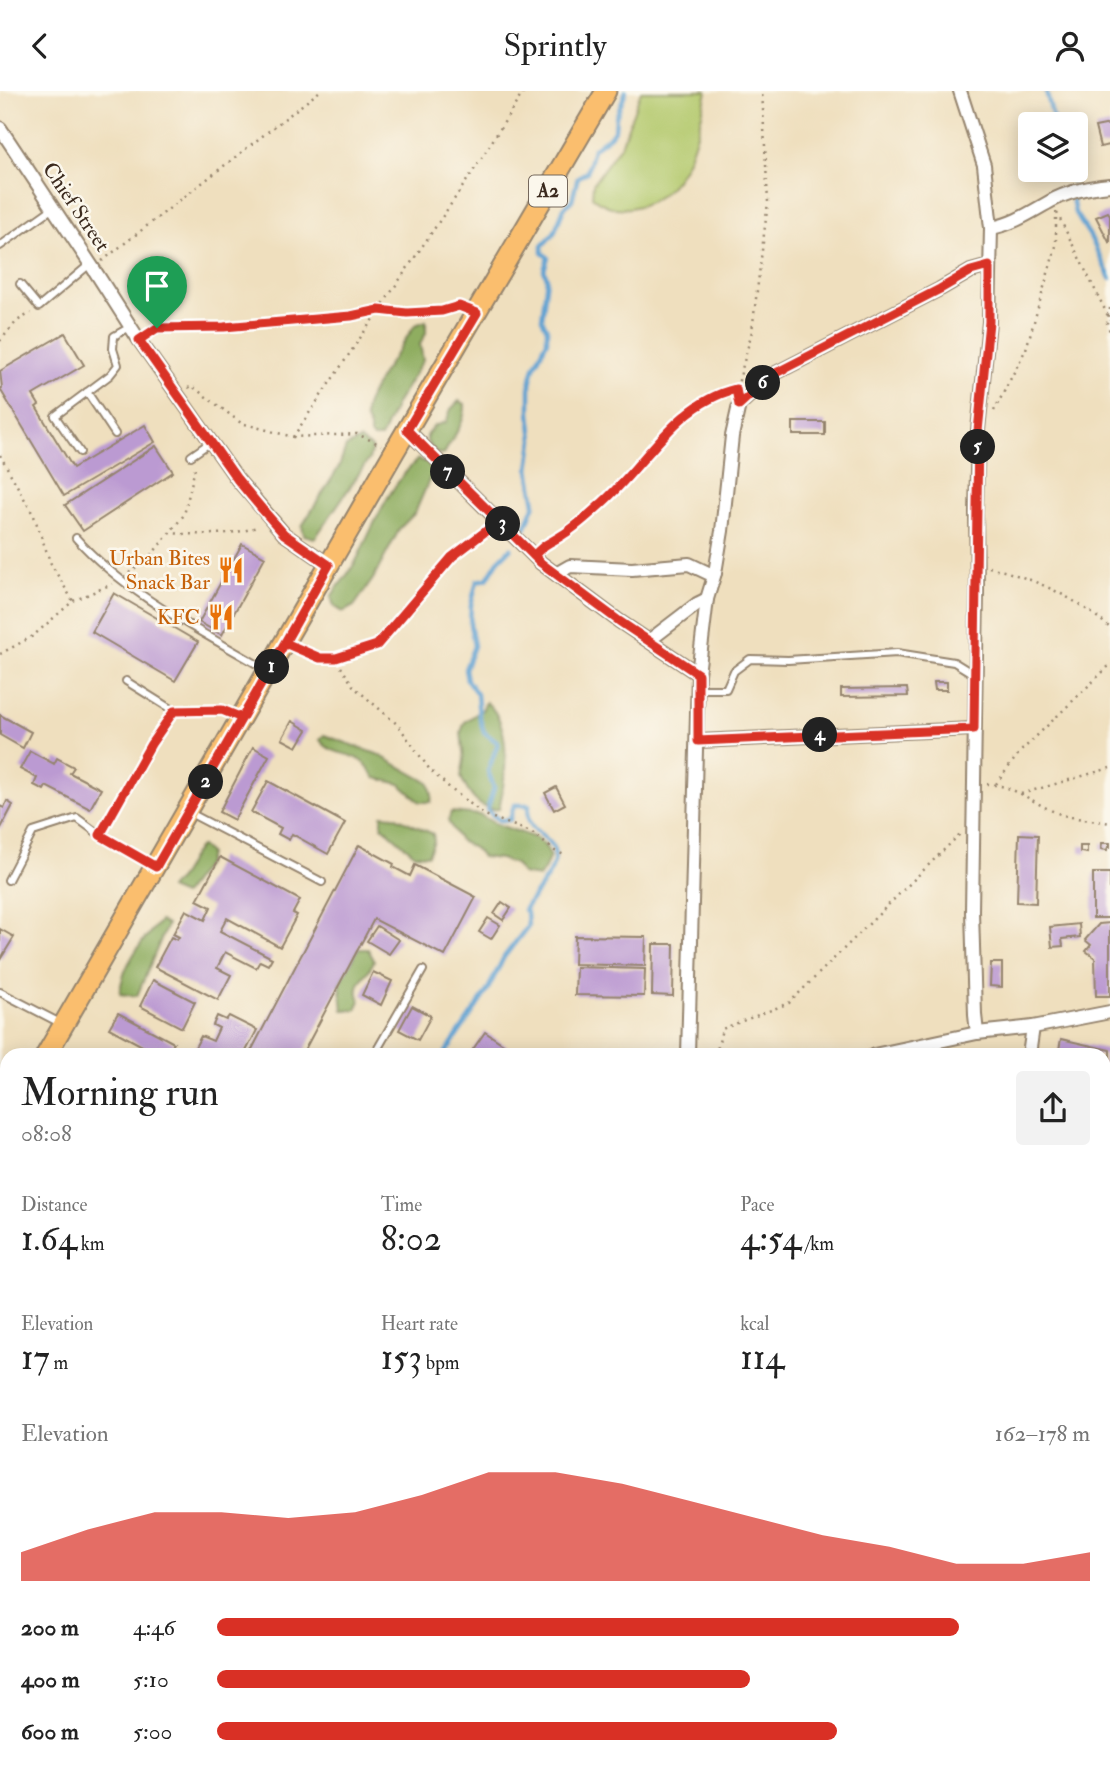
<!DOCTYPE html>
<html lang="en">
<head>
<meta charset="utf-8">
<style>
	:root { --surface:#fff; --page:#f2f2f2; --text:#222; --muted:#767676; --accent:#d93025 }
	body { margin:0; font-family:"IM FELL Double Pica",serif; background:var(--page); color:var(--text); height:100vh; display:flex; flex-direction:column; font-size:26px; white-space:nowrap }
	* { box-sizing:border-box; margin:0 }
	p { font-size:23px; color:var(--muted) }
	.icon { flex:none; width:38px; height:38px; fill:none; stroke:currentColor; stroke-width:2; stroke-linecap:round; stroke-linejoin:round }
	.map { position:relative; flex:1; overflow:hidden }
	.sheet { position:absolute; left:0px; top:957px; width:1111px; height:726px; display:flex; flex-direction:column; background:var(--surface); border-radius:21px 21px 0 0; box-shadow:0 4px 18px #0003 }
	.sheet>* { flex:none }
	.buttons { position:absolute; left:1018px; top:21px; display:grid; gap:14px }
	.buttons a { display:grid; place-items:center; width:70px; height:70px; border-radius:7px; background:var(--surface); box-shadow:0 4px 18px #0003; font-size:35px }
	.pin { position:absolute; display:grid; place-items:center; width:60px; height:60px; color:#fff; margin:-72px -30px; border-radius:50% 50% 50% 0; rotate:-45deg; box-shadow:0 0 7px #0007 }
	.pin .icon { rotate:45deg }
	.km { position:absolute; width:35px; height:35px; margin:-18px; border-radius:50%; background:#222; color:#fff; font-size:19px; line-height:35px; text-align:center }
	.round { display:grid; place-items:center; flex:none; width:74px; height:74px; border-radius:7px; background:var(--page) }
	.summary { display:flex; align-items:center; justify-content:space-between; height:119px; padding:0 21px }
	h1 { font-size:38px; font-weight:600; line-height:52px }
	.figures { display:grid; grid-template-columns:repeat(3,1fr); gap:10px; height:119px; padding:7px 21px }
	.figures div { display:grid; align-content:center }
	.figures b { font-size:35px; font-weight:600 }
	.figures small { font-size:19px; font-weight:400 }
	.figures p { font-size:19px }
	.chart { height:196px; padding:14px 21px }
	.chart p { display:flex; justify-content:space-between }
	.chart svg { width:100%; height:126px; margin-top:7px; fill:var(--accent); opacity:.7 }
	ul { padding:0 21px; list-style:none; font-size:23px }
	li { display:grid; grid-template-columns:112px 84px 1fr; align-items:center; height:52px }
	li i { height:18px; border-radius:9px; background:var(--accent) }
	header { display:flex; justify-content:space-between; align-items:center; height:91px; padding:0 21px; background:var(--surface); font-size:32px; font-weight:600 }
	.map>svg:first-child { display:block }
</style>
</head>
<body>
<header><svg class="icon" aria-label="back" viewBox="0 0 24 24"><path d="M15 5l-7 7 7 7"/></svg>Sprintly<svg class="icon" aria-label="person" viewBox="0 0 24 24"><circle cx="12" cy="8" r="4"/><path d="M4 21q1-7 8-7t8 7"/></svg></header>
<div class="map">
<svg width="1110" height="1683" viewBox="0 0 1110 1683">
	<rect width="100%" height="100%" fill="#fbf7ec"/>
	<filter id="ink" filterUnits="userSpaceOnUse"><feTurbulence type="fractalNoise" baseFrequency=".0143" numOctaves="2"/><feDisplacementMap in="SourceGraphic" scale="14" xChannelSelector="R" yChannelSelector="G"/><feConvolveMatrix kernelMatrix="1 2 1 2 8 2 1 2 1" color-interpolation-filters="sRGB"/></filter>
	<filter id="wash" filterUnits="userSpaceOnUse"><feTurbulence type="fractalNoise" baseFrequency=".00686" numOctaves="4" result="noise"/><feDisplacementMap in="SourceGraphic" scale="28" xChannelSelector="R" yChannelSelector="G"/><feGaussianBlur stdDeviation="1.57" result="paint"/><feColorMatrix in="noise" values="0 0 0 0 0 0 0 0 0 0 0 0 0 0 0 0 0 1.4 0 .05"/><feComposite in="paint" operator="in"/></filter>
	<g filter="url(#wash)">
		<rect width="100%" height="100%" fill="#efdfbe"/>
		<path fill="#b4c96d" stroke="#787a46" stroke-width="2" d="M641 0H707C702 24 694 63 680 83 660 113 622 130 592 106L593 93 622 52Z"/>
		<g fill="#8fad60" stroke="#656c3f" stroke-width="2">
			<path d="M426 230V242L420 253 423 269 396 313 381 347H373L370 344V337C367 332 364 327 365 321 367 300 403 254 415 234Z"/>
			<path d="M459 310 465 313C466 332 452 347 444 363L436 362 427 351V343L434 335 446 331 451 318Z"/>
			<path d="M360 349 372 357 369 368 315 447 304 444 302 435 339 376 346 356Z"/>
			<path d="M418 368 428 372 433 380 415 422 400 437 373 488 354 515 343 521 334 515 331 506C339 493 349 483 356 470 374 434 388 396 418 368Z"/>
			<path d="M486 611C514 634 506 686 499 718 479 721 468 702 461 686L464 669 461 641 465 631 482 619Z"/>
			<path d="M324 644 377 663 429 692 432 704 431 711H420L400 693 375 687C372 682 369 676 365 673 350 659 332 666 320 649Z"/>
			<path d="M451 721 480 724 496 733 536 747 545 755 550 764 545 777 539 786 522 783 515 773 500 768 482 766 474 757 460 750 448 730Z"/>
			<path d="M382 724 394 725 433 743 434 750 428 764 414 763 382 735Z"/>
			<path d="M201 755 209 762 207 772 183 804 169 798C173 792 178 791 181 785 189 774 190 764 201 755Z"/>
			<path d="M160 830 167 834 137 905 120 903C121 875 142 850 160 830Z"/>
			<path d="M358 858H368L374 869C370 884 351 891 360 909L356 919H343L340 892Z"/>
		</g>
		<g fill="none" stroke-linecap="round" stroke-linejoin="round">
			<g stroke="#5da0d1" stroke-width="4.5">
				<path d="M1046 0 1053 27 1057 33"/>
				<path d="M1071 79 1072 90"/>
				<path d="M1072 107 1075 122 1090 145 1110 187"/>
				<path d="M524 440 535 413 529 378 533 349 530 322V292L534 276 547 250V238L542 228 547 187 544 179 548 166 542 162V155L554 142 564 117 572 109 578 86 587 81 593 58 610 45 615 38 616 26 626 0"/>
				<path d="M444 964 486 902 504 866 528 835 527 822 524 819C532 806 551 785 554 771 560 746 531 745 528 726 528 722 529 718 529 714H514L510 729H499L487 719 494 697 488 680 498 652 484 641 479 625 477 603 467 589 465 578 474 555 470 533 471 514 477 490 487 488 498 470 511 457"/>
				<path d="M175 1683 179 1676"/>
			</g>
		</g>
		<g id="blocks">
			<g fill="#bb9ad2">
				<path d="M1110 33V54L1100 56 1095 36Z"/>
				<path d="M1108 121 1110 124V153L1096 126Z"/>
				<path d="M65 242 84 274 33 304 39 314 36 316 73 377 145 334 155 351 64 405 0 298 2 297 0 280Z"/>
				<rect x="793" y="331" width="32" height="13"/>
				<path d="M156 355 173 381 83 440 65 414Z"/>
				<path d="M242 453 265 466 222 544 199 531Z"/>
				<path d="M114 502 198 551 175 590 92 541Z"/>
				<path d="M934 591H947V599H935Z"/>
				<path d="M907 597 908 605 841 606V598Z"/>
				<path d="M0 624 31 641 23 657 0 644Z"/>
				<path d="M292 630 307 639 297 656 282 648Z"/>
				<path d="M253 656 269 665 234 729 219 721Z"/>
				<path d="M30 660 54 673 57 667 74 676 70 682 101 698 90 718 46 695 44 699 34 694 37 687 20 678Z"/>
				<path d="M268 690 345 732 328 763 292 743 289 749 278 743 281 737 251 721Z"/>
				<path d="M556 696 565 713 554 719 545 702Z"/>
				<path d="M7 710 13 714 0 739V715L4 717Z"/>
				<path d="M1019 743 1038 744 1036 812 1017 811Z"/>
				<path d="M1102 752H1110V756H1108L1107 759 1101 758Z"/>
				<path d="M359 754 394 773 393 776 410 785 415 774 476 806 445 865 374 828 302 964H249Z"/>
				<path d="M1080 755H1087V762L1080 761Z"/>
				<path d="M220 766 300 809 293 822 297 824 280 856 227 827 220 840 272 867 268 874 260 870 256 877 225 861 217 877 231 884 218 909 155 876 171 846 177 849 179 846 173 843 186 819 205 829 211 816 197 809Z"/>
				<rect x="1093" y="782" width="17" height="45"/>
				<path d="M502 811 511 817 503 829 494 823Z"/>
				<path d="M488 827 500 834 491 848 479 841Z"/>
				<path d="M1110 832V905H1096L1095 867 1086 860 1091 854 1085 849 1099 833Z"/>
				<path d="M1079 833 1080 846 1062 848 1063 855 1052 856 1050 836Z"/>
				<path d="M377 835 399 849 389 863 367 850Z"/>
				<path d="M0 838 14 846 0 869Z"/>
				<path d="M575 845 646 846 645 875 574 873Z"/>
				<path d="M653 853H674L673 905 652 904Z"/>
				<path d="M991 872H1002V896L990 895Z"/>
				<path d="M576 876 645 878 644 905 575 904Z"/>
				<path d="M373 881 392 890 381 914 362 904Z"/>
				<path d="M153 889 195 911 182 937 140 915Z"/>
				<path d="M412 915 431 925 418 949 399 939Z"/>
				<path d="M118 922 174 952 168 964H159L109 937Z"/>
				<path d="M217 925 226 929 229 925 257 939 244 964H191L201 945 213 950 219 937 213 934Z"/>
				<path d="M485 941 520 964H469Z"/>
				<path d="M1061 948 1110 959V979L1104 978V964H1058Z"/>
				<path d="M1104 984 1110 986 1105 1002H1104Z"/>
				<path d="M1104 1108 1110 1109 1108 1123H1104Z"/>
				<path d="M0 1160 7 1164V1271L0 1266 2 1258 0 1257Z"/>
				<path d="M0 1314 7 1319V1359L0 1371Z"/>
				<path d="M0 1379 7 1383V1427L0 1440Z"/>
				<path d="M7 1447V1483L0 1480V1461Z"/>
				<path d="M0 1496 7 1500V1505L0 1518Z"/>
				<path d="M7 1592V1676H14L10 1683H0V1606Z"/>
				<path d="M119 1676H169L165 1683H115Z"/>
				<path d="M249 1676H288L286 1683H247Z"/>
				<path d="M291 1676H338L355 1683H289Z"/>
				<path d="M442 1676H519L517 1683H459Z"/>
				<path d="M796 1676H814L811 1683 795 1679Z"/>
				<path d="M1056 1676H1066L1084 1683H1054Z"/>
			</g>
		</g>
	</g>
	<g filter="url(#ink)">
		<use href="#blocks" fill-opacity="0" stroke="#95846e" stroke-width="2"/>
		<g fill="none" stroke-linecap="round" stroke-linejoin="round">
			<g stroke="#95846e" stroke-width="10">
				<g id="lane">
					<path d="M0 155 53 117"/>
					<path d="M20 193 39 216 90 173"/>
					<path d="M87 301 115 343"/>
					<path d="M80 361 55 325 110 284 118 274 113 258 114 245 130 236"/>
					<path d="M191 365 211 351"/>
					<path d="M76 447C127 504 199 539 265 578"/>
					<path d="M287 553 320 567H336L377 553 452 466 499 430"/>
					<path d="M126 590 174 620"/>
					<path d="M698 598H726L734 580 750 568 788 569 897 562 954 571 975 584"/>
					<path d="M151 653 174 620 222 619 237 625"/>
					<path d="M190 722 322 791"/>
					<path d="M8 789 33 741 77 727 104 747 151 773"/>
					<path d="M0 901 62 933"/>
					<path d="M374 964 423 879"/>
					<path d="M0 1071 7 1075"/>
					<path d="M0 1283 7 1288"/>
					<path d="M1104 1318 1110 1316"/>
					<path d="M58 1683 61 1676"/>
					<path d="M84 1683 93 1676"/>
				</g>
			</g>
			<g stroke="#95846e" stroke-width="16">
				<g id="street">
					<path d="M960 0 984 74 991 137 989 231 978 339 976 421 977 499 972 820 975 924 977 942"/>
					<path d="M0 37 93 177 139 249 237 388 284 443 329 474"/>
					<path d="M991 137C1014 133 1031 121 1051 110 1069 100 1090 96 1110 94"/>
					<path d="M407 339 541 472 619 530 698 583"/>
					<path d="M556 483 570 475 632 478 689 473 708 482H715"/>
					<path d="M650 549 697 513 707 508"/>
					<path d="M698 650 974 638"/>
					<path d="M688 964 698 583 707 508 715 482 722 440 732 345 739 314 772 284 940 198 971 180 989 175"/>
					<path d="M874 964 977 942 1033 936 1110 921"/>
					<path d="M1029 964 1033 936"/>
					<path d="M1104 1144 1110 1146"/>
					<path d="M1104 1539 1110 1541"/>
					<path d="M696 1676 718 1683"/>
					<path d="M233 1683 235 1676"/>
					<path d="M549 1683 553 1676"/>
					<path d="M835 1683 838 1676"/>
				</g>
			</g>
			<g stroke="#95846e" stroke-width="23">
				<g id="primary">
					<path d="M46 964 394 361 606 0"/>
					<path d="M0 1043 7 1031"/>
				</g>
			</g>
			<g stroke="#95846e" stroke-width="2.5" stroke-dasharray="2 5" stroke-linecap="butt">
				<path d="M1057 122 1110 229"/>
				<path d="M102 170 320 0"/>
				<path d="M1110 217 1107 232 1110 241"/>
				<path d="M150 241 157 237 224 236 351 225 379 219 406 222 462 216"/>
				<path d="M0 250 17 230 31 222"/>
				<path d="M188 297 192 295 241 332 293 346 357 343 381 354"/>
				<path d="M737 297 752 240 768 111 762 0"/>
				<path d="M994 320 1026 258 1056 155V121"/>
				<path d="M293 346 472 82 524 0"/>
				<path d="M0 364 34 425 51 473 73 510"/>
				<path d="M169 442C194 444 236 445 259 435"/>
				<path d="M542 454C565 442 585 429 603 411 644 372 677 311 736 298"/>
				<path d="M989 476C1033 487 1076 506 1110 537"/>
				<path d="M129 482 153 462 184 424 196 373"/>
				<path d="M0 563 33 545 73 510 112 493"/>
				<path d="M341 576 354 596 398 634 430 679 452 699 485 724 531 741 555 760 567 765"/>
				<path d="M987 693C1015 694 1035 714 1060 723 1075 728 1094 729 1110 732"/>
				<path d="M996 693 1020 661 1110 574"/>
				<path d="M1021 703 1110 677"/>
				<path d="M105 736 146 662"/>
				<path d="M716 964 722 938 789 912 960 743"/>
				<path d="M1104 1049 1110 1047"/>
				<path d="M1104 1481 1110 1452"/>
				<path d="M0 1557 7 1544"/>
				<path d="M369 1683 371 1676"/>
				<path d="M914 1683 925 1676"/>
				<path d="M1034 1683 1035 1676"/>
			</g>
			<use href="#lane" stroke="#fff" stroke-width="6"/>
			<use href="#street" stroke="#fff" stroke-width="12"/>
			<use href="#primary" stroke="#fabe6e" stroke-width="19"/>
		</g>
	</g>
	<g fill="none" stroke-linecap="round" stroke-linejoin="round" filter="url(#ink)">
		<g stroke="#fff" stroke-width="14">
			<path id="route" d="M157 237 139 249 237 388 262 418 284 443 329 474 242 627 222 619 174 620 151 653 100 744 156 776 285 552 320 567H336L377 554 452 466 499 430 541 472 619 530 698 583V650L974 638 978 340 989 231V175L971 180 940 198 772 284 739 314 736 298C676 312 645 374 602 412 590 423 577 435 564 443 551 452 544 452 534 465 492 422 449 382 407 339L477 222 459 215 442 220 407 222 379 219 351 225 224 236 157 237"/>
		</g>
		<use href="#route" stroke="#d93025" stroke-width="9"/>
	</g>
	<defs>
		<g id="restaurant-bare" transform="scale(2.1)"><path d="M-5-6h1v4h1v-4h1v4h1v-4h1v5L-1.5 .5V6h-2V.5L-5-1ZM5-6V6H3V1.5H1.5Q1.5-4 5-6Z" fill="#e8710a" stroke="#fbf7ec" stroke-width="2.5" paint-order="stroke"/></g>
	</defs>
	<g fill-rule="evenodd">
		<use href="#restaurant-bare" x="231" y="479"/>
		<use href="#restaurant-bare" x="221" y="526"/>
	</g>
	<g text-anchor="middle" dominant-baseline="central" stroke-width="5" stroke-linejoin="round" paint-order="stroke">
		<rect fill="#fbf7ec" stroke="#75685c" stroke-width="2" x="529" y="84.5" width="38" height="31" rx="5"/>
		<g font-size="19" font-weight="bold" fill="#3b2a1e">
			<text x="548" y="100">A2</text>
		</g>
		<g font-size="21" fill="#3b2a1e" stroke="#fbf7ec">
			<text transform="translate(76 116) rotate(56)">Chief Street</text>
		</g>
		<g font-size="21" fill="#c56008" stroke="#fbf7ec" text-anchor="end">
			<text x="210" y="467">Urban Bites<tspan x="210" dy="24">Snack Bar</tspan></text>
			<text x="200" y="526">KFC</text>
		</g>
	</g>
</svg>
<div class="buttons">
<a><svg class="icon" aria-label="layers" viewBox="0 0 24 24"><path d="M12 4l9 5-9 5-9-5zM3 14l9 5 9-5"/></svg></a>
</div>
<div class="pin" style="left:157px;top:237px;background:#1e9e55"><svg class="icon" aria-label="arrive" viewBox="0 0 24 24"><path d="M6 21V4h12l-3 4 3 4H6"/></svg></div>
<b class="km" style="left:272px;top:576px">1</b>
<b class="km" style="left:206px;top:691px">2</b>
<b class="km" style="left:503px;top:433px">3</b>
<b class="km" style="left:820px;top:644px">4</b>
<b class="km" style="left:978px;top:356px">5</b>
<b class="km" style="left:763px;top:292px">6</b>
<b class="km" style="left:448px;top:381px">7</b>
<section class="sheet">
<div class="summary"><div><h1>Morning run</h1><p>08:08</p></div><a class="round"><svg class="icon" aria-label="share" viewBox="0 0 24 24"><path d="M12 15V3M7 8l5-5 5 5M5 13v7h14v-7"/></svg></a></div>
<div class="figures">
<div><p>Distance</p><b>1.64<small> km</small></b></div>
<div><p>Time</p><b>8:02</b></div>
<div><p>Pace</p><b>4:54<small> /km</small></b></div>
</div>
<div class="figures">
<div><p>Elevation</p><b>17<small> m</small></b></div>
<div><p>Heart rate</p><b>153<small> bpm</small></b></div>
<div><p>kcal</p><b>114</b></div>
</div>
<div class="chart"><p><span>Elevation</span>162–178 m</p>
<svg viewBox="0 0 160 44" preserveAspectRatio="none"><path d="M0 44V34L10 26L20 20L30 20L40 22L50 20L60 14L70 6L80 6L90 10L100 16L110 22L120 28L130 32L140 38L150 38L160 34V44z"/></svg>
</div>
<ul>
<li><b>200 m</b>4:46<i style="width:85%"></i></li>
<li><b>400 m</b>5:10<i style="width:61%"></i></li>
<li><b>600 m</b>5:00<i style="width:71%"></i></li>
</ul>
</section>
</div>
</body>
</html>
